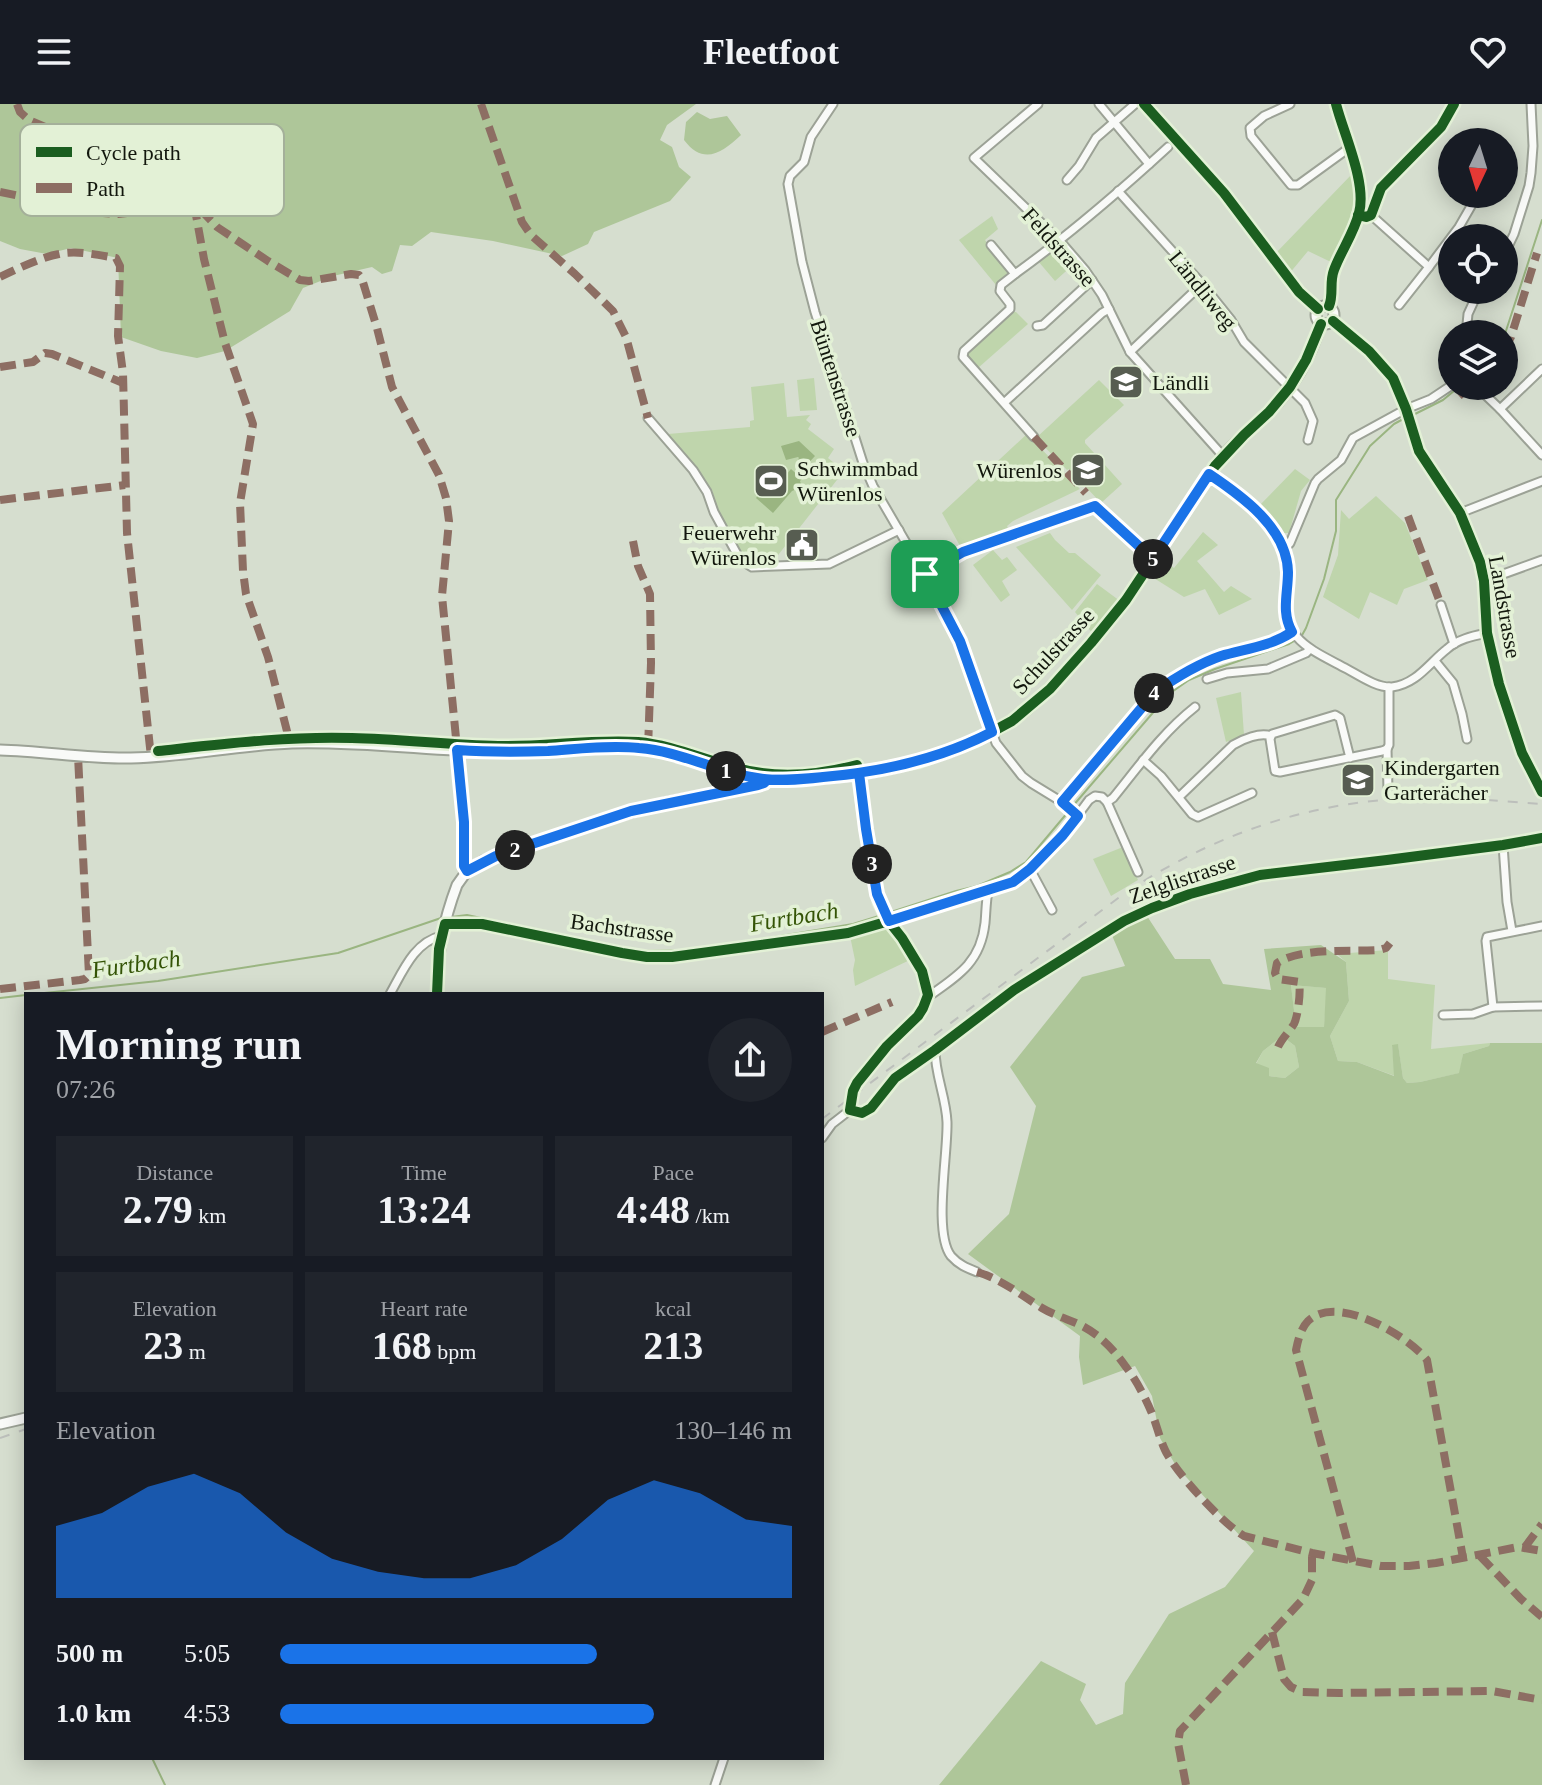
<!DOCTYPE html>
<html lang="en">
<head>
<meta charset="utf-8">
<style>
	:root { --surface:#171b24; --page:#20242c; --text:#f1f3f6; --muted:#9ea1a6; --accent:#1a73e8 }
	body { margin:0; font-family:Georgia,serif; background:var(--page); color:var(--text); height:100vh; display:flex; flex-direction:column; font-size:30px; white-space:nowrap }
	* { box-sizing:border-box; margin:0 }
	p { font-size:26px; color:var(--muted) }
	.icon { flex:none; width:44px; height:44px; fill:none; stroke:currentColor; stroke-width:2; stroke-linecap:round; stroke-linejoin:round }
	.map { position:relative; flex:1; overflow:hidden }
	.details { position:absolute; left:24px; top:888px; width:800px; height:768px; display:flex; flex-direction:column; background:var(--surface); border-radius:0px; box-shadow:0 4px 20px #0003 }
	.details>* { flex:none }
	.needle { width:52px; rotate:184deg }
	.buttons { position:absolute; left:1438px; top:24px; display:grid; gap:16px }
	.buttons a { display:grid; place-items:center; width:80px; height:80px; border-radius:50%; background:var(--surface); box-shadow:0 4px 20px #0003; font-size:40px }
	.pin { position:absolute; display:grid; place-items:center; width:68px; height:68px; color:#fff; margin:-34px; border-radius:16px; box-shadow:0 4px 12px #0006 }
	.km { position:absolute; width:40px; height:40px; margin:-20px; border-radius:50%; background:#222; color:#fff; font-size:22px; line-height:40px; text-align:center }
	.round { display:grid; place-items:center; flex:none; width:84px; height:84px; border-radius:42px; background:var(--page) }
	.head { display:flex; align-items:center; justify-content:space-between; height:136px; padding:0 32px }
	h1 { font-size:44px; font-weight:800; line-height:60px }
	.stats { display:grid; grid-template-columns:repeat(3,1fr); gap:12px; height:136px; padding:8px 32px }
	.stats div { display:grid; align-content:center; border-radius:0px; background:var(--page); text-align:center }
	.stats b { font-size:40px; font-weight:800 }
	.stats small { font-size:22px; font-weight:400 }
	.stats p { font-size:22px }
	.chart { height:224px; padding:16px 32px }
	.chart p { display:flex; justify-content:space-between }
	.chart svg { width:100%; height:144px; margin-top:8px; fill:var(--accent); opacity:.7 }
	ul { padding:0 32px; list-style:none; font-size:26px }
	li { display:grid; grid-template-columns:128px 96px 1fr; align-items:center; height:60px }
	li i { height:20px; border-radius:10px; background:var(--accent) }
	header { display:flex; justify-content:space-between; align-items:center; height:104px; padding:0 32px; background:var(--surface); font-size:36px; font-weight:800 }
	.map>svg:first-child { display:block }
</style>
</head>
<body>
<header><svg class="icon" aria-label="menu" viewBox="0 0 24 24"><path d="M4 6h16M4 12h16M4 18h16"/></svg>Fleetfoot<svg class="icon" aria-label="heart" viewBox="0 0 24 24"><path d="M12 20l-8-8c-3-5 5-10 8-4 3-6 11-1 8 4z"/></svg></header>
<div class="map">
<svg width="1542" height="1681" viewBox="0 0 1542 1681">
	<rect width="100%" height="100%" fill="#d6decf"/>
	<g fill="#bfd5ac">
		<path d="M1353 69C1364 106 1348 126 1333 159L1308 147 1289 170 1275 150Z"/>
		<path d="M992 112 998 125 985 136 1010 169 996 181 959 136Z"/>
		<path d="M1057 143 1074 160 1055 177 1038 157Z"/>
		<path d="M1012 208H1016L1028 220 978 264 967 252 968 249Z"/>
		<path d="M814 274 817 306 800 307 797 276Z"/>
		<path d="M1099 276 1124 301 1085 336V339L1122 380 1101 399 1069 365 1067 366 1036 334Z"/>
		<path d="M784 279 787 313 810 311 806 316 811 320 808 325 834 345 828 354 844 367 775 455 753 458 741 450 718 408 712 386 668 330 750 323V317L754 316 751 283Z"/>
		<path d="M1027 330 1080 385 1013 417 1007 422 1010 430 983 439 981 434 960 442 942 409Z"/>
		<path d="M1295 365 1310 376 1301 387 1289 429H1279L1275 419 1259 402Z"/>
		<path d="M1376 392 1405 419 1428 476 1404 485 1397 501 1370 488 1359 515 1323 493 1338 451 1341 406 1349 415Z"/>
		<path d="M1203 428 1218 441 1197 457 1224 488 1231 482 1252 495 1219 511 1205 485 1184 493 1149 471 1159 454 1174 464Z"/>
		<path d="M1050 429 1055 436 1069 449H1075L1101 471 1072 506 1016 443Z"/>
		<path d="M993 446 1002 456 1007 453 1017 466 1002 477 1010 491 1001 498 973 461Z"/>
		<path d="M1097 480 1120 497 1093 530 1075 508Z"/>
		<path d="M1241 588 1244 631 1226 638 1216 594Z"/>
		<path d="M1123 743 1138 776 1111 792 1093 755Z"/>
		<path d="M887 820 912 855 855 882 853 866 855 856 850 832Z"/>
		<path d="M1388 846V875L1435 881 1431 945 1490 939 1489 942 1463 950 1460 969 1420 978 1407 979 1403 974 1398 941 1392 942 1395 972 1357 958 1338 957 1330 932 1349 897 1346 858 1337 850Z"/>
		<path d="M1291 881 1327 884 1324 923 1296 924Z"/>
		<path d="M1282 932 1295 942 1299 963 1285 974 1269 972 1256 960 1263 947Z"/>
	</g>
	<g fill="#aec699" fill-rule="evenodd">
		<path d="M0 0H696L667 21 660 36 672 43 679 63 691 73 670 97 594 128 588 140 562 152 493 137 431 128 412 142 400 141 392 167 382 170 372 163 333 172 303 184 290 207 225 247 197 254 161 247 121 233 118 154 71 144 47 150 20 145 0 137Z"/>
		<path d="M697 8 710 15 727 12 741 31C721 50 703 61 684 36L686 18Z"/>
		<path d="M1147 812 1175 855H1210L1223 880 1271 886 1264 845 1321 841 1346 858 1349 897 1330 932 1338 957 1357 958 1394 972 1392 941 1398 940 1403 974 1407 979 1420 978 1459 969 1463 950 1489 942 1490 939H1542V1681H939L1041 1557 1086 1580 1080 1596 1096 1621 1123 1610 1125 1579 1169 1510 1225 1483 1254 1447 1176 1362 1160 1334 1152 1292 1135 1262 1083 1281 1079 1253 1080 1232 968 1150 1009 1110 1036 1002 1010 963 1082 873 1125 862 1111 829 1126 819ZM1291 881 1326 884 1324 923H1296ZM1282 932 1295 942 1299 963 1285 974 1269 972V964L1256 959 1263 947Z"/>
	</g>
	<g fill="#9ab581">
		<path d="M799 337 815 352 803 365 796 359 799 354 798 353 786 356 781 342Z"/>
		<path d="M791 365 802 375 800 377 802 383 792 387 773 409 756 394 763 385 770 390Z"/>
	</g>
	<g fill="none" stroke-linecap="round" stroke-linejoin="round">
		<g stroke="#9ab581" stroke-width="2">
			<path d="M1504 233 1542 116"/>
			<path d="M1411 312 1443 296 1460 282"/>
			<path d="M1072 703 1169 590 1189 576 1215 565 1289 540 1301 533 1306 524 1324 475 1336 427V396L1370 342 1394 320 1405 314"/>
			<path d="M888 809 956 787 977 782 1010 768 1026 758 1068 708"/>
			<path d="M451 813 467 811 641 847 688 846 737 839 853 820 882 811"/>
			<path d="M35 890 158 877 338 849 441 814"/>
			<path d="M0 894 26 891"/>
			<path d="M152 1654 165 1681"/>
		</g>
		<g stroke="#9ca296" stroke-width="11">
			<g id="street">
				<path d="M833 0 811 33 804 58 790 72 788 80 802 158 815 208 863 359 873 382 943 502 960 537 996 639 1022 672 1031 679 1062 698 1078 712"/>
				<path d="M1038 0 974 54 1060 137 1085 166 1102 191 1130 248 1223 352"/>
				<path d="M1099 0 1149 60"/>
				<path d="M1290 0 1264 12 1250 24 1251 32 1291 81H1298L1349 44"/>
				<path d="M1067 76 1079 62 1096 34 1135 0"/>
				<path d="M1118 87 1202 180 1231 216 1244 238 1305 299 1313 317 1308 336"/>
				<path d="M1371 111 1381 84 1441 23 1454 0"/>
				<path d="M1371 111 1429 163 1399 201"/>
				<path d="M991 141 1015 170C1069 131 1119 88 1168 43"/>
				<path d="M1504 151 1514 130 1529 82 1531 69 1533 42 1531 0"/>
				<path d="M1429 163 1459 123 1478 90"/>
				<path d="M1015 170 1001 181 1000 187 1010 200V205L964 247 963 253 1034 333"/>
				<path d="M1329 202C1334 190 1329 179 1334 166 1341 147 1354 129 1359 109 1367 79 1344 31 1336 0"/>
				<path d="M1037 222 1043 221 1092 176"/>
				<path d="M1466 230 1468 210 1479 186"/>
				<path d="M1130 248 1202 180"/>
				<path d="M1542 265 1500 305 1542 351"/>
				<path d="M1476 282 1500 305"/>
				<path d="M1005 298 1102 209 1109 205"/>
				<path d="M648 314 693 366 707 388 714 408 738 452 741 456 752 463 829 460 899 426"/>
				<path d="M1209 370C1238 390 1266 412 1283 443 1289 456 1288 472 1286 485 1279 535 1310 545 1347 565 1360 572 1377 584 1392 583 1417 580 1430 558 1447 545 1458 535 1473 532 1487 529"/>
				<path d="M1460 409 1542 377"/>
				<path d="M1284 445 1290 439 1315 379 1318 375 1341 356 1353 334 1406 305 1431 295 1452 281"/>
				<path d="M925 470 963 448 1095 402 1103 408 1153 455"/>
				<path d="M1484 477 1542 456"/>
				<path d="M1441 501 1454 540"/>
				<path d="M1435 557 1453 579 1462 610 1467 635"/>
				<path d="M1207 575 1227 569 1268 565 1306 549 1310 545"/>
				<path d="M457 646 464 718V762L467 767"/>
				<path d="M1350 654 1340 614 1335 611 1272 630 1270 635 1275 667 1280 668 1382 647 1387 645"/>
				<path d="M1143 656 1161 672 1192 710 1198 713 1252 689"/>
				<path d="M1388 687 1387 645 1389 641V583"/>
				<path d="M1179 693 1233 641C1243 635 1260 628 1271 632"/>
				<path d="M1062 698 1155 588 1169 578 1212 556 1284 534 1292 528"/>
				<path d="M1107 698 1138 768"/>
				<path d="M1503 741 1507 798 1512 827"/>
				<path d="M1030 765 1052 806"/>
				<path d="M445 820H482L622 849 647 853H672L848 829 976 789 1001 783 1013 778 1030 765 1063 731 1089 696 1095 692 1102 693 1107 698 1113 694C1139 662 1162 629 1195 603"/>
				<path d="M390 890C402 869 414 838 441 832"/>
				<path d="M928 891 932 890C961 870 981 856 985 819 986 808 986 797 988 787"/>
				<path d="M1493 903 1486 837 1487 833 1542 822"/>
				<path d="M1443 911 1473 910 1493 903 1542 902"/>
				<path d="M935 946C935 971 946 993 947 1018 948 1050 933 1129 951 1152 959 1161 967 1164 977 1168"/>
				<path d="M850 1006 857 1009 866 1008 895 974 935 946 1014 886 1124 817 1152 804 1190 790 1260 771 1387 756 1503 741 1542 734"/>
				<path d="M822 1034 832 1020 850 1006C851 998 851 989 855 982 864 966 880 948 893 935 906 922 925 912 927 893 931 862 895 832 883 807 877 794 876 780 873 766 867 734 864 702 859 669"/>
				<path d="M715 1681 724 1654"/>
			</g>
		</g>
		<g stroke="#9ca296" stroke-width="13">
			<g id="secondary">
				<path d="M1144 0 1224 89 1299 188 1318 205"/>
				<circle cx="1325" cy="211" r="9"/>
				<path d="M1333 217 1369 247 1393 274 1406 305 1419 347 1460 409 1480 458 1484 477 1487 529 1499 580 1522 649 1542 688"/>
				<path d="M0 646C44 647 87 655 131 654 185 653 238 641 292 639 359 637 425 646 492 648 536 649 580 642 623 643 684 645 735 678 797 676 868 672 943 659 1004 622 1031 606 1051 583 1072 560 1091 539 1110 518 1127 495 1157 453 1183 409 1212 366 1228 343 1251 325 1271 306 1295 282 1311 252 1321 220"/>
				<path d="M437 890C437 850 443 818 457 781L467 767 483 757 603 716 665 699 758 681 764 679 767 676"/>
				<path d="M0 1320 26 1314"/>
			</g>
		</g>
		<use href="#street" stroke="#f9faf8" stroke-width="7"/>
		<use href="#secondary" stroke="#f9faf8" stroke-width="9"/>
		<g stroke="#bcbfbb" stroke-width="2" stroke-dasharray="10 10" stroke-linecap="butt">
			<path d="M822 1015 1125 789C1214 730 1313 696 1419 694 1460 693 1501 697 1542 700"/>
			<path d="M0 1334 26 1325"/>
		</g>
		<g stroke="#8d6e63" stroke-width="8" stroke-dasharray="16 8" stroke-linecap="butt">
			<path d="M17 0 20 8 29 16 61 30 115 61 145 68 170 78 182 86 217 123 268 157 300 176 309 177 351 170 359 171 362 175 377 224 392 283 439 371 446 394 449 417 442 492 457 644"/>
			<path d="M481 0 522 118 531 131 575 170 613 207 626 233 648 314"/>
			<path d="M0 88 103 109 118 110 137 108"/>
			<path d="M194 100 204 155 225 239 253 320 240 399 243 467 246 490 268 553 290 639"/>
			<path d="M0 173C16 165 42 153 59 150 77 146 98 151 116 154L120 162 118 232 123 269 127 429 151 653"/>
			<path d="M1504 247 1511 233 1537 149"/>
			<path d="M0 263 33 258 45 249 52 250 123 279"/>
			<path d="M1459 292 1470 282"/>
			<path d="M1034 333 1086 389"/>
			<path d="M0 396 125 381"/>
			<path d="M1408 412 1441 501"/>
			<path d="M633 437 638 462 650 490 651 559 648 645"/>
			<path d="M0 885 80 876 85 875 89 871 78 652"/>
			<path d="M822 928 892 898"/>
			<path d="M1278 943C1282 934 1289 928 1294 920 1298 912 1301 887 1299 878L1278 875 1275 869 1277 859C1302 843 1350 848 1379 846L1386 844 1390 839"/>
			<path d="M977 1168C1001 1175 1021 1191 1042 1204 1052 1210 1064 1214 1076 1219 1097 1228 1113 1244 1126 1263 1137 1277 1146 1295 1153 1312 1157 1323 1160 1335 1165 1346 1175 1368 1223 1420 1244 1432L1312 1449 1381 1462H1409L1436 1459 1518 1443 1542 1447"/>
			<path d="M1525 1443 1542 1420"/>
			<path d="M1480 1452 1521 1495 1542 1513"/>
			<path d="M1353 1458 1296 1246C1298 1236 1301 1224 1308 1217 1337 1189 1408 1232 1427 1256L1463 1454"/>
			<path d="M1272 1528 1284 1575 1291 1583 1302 1588 1340 1589 1492 1587 1542 1596"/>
			<path d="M1186 1681 1178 1639 1180 1627 1303 1495 1312 1476V1449"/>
		</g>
		<g stroke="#e3f1d6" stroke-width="15">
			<g id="cycleway">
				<path d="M1144 0 1224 89 1299 188 1318 205"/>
				<path d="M1358 111 1366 113 1371 111 1381 84 1441 23 1454 0"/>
				<path d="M1329 202C1334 190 1329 179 1334 166 1341 147 1354 129 1359 109 1367 79 1344 31 1336 0"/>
				<path d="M1333 217 1369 247 1393 274 1406 305 1419 347 1460 409 1480 458 1484 477 1487 529 1499 580 1522 649 1542 688"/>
				<path d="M158 647C223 640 287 632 352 634 401 635 449 641 498 642 544 643 591 635 638 638 672 641 704 656 737 664 776 675 819 671 857 661L866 725 879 798 887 815 902 834 922 867 928 891 923 904 918 912 887 942 857 979 853 987 850 1006 862 1009 871 1004 895 974 935 946 1014 886 1124 817 1152 804 1190 790 1260 771 1387 756 1503 741 1542 734"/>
				<path d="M859 669 918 658 975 637 1012 617 1050 585 1091 539 1126 496 1215 362 1244 331 1269 308 1290 283 1306 256 1321 220"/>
				<path d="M437 890 439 845 445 820H482L622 849 647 853H672L848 829 889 817"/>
			</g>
		</g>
		<use href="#cycleway" stroke="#1b5e20" stroke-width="10"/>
	</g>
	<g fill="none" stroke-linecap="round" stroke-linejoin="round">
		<g stroke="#fff" stroke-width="16">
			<path id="route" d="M925 470 960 537 992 628C940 655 882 668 823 673 799 676 775 678 751 673 713 666 678 647 639 644 609 641 578 645 548 647 518 648 487 648 457 646L464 718V762L467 767 496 752 631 707 758 681 764 679 767 676C798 676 828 673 859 669L866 725 877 790 889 817 1013 778 1030 765 1063 731 1078 712 1062 698 1155 588C1175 574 1198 560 1221 552 1245 545 1271 542 1292 528 1281 508 1288 490 1288 468 1287 424 1242 392 1209 370L1153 455 1095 402 963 448 925 470"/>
		</g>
		<use href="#route" stroke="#1a73e8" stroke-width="10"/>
	</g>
	<defs>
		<g id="school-square" transform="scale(1.8)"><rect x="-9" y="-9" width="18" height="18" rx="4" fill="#575d51" stroke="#e3f1d6"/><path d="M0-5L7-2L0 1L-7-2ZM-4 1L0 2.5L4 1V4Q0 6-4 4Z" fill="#fff"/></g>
		<g id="stadium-square" transform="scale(1.8)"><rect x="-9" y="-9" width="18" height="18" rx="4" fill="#575d51" stroke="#e3f1d6"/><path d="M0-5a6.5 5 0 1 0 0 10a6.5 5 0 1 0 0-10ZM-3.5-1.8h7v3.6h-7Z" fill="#fff"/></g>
		<g id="civic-square" transform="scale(1.8)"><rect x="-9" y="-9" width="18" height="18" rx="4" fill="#575d51" stroke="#e3f1d6"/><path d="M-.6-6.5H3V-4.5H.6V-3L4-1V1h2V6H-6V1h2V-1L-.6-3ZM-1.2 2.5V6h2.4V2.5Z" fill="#fff"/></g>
	</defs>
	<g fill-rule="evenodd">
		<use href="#school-square" x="1126" y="278"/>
		<use href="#school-square" x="1088" y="366"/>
		<use href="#stadium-square" x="771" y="377"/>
		<use href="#civic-square" x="802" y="441"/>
		<use href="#school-square" x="1358" y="676"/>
	</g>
	<g text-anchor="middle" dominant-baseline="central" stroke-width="7" stroke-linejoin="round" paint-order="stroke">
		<g font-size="22" fill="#12170d" stroke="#e3f1d6">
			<text transform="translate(1059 143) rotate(48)">Feldstrasse</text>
			<text transform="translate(1203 186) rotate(51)">Ländliweg</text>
			<text transform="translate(836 274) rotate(72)">Büntenstrasse</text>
			<text transform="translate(1505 503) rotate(80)">Landstrasse</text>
			<text transform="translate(1053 547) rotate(-47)">Schulstrasse</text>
			<text transform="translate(1182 775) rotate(-19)">Zelglistrasse</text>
			<text transform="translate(622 824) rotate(8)">Bachstrasse</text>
		</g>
		<g font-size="22" fill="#12170d" stroke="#e3f1d6" text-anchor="start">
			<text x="1152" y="278">Ländli</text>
			<text x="797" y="364">Schwimmbad<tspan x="797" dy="25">Würenlos</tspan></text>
			<text x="1062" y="366" text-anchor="end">Würenlos</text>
			<text x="776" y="428" text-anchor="end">Feuerwehr<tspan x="776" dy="25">Würenlos</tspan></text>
			<text x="1384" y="663">Kindergarten<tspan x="1384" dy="25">Garterächer</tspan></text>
		</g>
		<g font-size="24" font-style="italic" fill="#345406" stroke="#e3f1d6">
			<text transform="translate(794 813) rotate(-9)">Furtbach</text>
			<text transform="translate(136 860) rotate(-8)">Furtbach</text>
		</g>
	</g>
	<rect x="20" y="20" width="264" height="92" rx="12" fill="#e3f1d6" stroke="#a4b09a" stroke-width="2"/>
	<rect x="36" y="43" width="36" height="10" fill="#1b5e20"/>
	<rect x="36" y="79" width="36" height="10" fill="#8d6e63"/>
	<g font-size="22" fill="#12170d">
		<text x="86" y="56">Cycle path</text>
		<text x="86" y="92">Path</text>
	</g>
</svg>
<div class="buttons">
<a><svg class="needle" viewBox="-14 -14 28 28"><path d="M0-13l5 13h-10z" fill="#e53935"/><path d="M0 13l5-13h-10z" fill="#9ea1a6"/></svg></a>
<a><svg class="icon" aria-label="locate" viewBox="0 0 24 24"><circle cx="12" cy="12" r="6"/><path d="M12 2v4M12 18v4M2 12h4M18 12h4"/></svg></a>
<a><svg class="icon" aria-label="layers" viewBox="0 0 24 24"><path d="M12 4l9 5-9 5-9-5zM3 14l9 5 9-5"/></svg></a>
</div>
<div class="pin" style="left:925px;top:470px;background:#1e9e55"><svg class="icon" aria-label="arrive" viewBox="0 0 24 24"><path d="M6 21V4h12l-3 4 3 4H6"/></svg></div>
<b class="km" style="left:726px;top:667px">1</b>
<b class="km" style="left:515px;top:746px">2</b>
<b class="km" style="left:872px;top:760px">3</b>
<b class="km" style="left:1154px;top:589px">4</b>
<b class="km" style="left:1153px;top:455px">5</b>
<section class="details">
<div class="head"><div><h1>Morning run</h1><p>07:26</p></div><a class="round"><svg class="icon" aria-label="share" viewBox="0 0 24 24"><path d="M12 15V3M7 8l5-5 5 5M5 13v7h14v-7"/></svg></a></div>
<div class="stats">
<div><p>Distance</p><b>2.79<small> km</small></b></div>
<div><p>Time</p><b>13:24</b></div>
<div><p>Pace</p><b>4:48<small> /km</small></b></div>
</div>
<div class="stats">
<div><p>Elevation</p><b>23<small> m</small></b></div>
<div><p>Heart rate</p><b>168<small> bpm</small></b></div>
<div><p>kcal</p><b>213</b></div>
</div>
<div class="chart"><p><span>Elevation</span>130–146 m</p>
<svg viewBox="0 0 160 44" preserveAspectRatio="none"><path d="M0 44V22L10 18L20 10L30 6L40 12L50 24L60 32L70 36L80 38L90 38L100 34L110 26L120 14L130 8L140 12L150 20L160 22V44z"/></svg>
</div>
<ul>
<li><b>500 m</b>5:05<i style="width:62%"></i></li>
<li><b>1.0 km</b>4:53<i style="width:73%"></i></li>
</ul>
</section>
</div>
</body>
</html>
